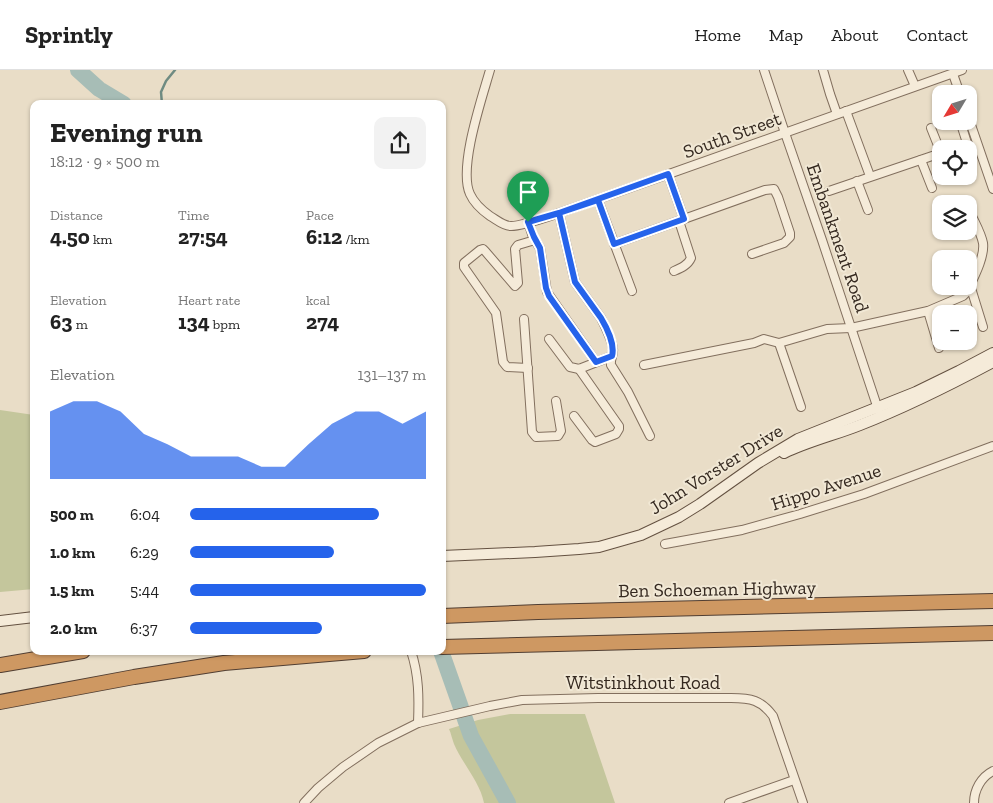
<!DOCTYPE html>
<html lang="en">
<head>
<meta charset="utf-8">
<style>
	:root { --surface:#fff; --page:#f2f2f2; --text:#222; --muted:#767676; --line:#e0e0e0; --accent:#2563eb }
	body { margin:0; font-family:"Zilla Slab",serif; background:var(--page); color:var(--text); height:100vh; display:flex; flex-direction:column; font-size:19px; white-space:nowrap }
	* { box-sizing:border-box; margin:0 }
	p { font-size:16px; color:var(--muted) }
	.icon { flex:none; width:28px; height:28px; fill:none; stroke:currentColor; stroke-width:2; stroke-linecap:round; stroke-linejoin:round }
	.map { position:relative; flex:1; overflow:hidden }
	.side { position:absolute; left:30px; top:30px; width:416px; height:555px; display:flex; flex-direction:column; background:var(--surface); border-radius:10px; box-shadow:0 1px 4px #0004 }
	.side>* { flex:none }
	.needle { width:32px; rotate:232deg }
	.controls { position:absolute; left:932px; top:15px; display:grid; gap:10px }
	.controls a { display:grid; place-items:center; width:45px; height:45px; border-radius:10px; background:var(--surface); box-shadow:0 1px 4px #0004; font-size:25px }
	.pin { position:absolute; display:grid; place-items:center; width:42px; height:42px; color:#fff; margin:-51px -21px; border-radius:50% 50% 50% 0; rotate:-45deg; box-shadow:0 0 5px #0007 }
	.pin .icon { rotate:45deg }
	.round { display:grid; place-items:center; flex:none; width:52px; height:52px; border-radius:10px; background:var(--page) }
	.headline { display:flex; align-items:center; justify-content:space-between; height:85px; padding:0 20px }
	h1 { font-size:28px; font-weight:700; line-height:38px }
	.figures { display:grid; grid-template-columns:repeat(3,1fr); gap:8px; height:85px; padding:5px 20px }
	.figures div { display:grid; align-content:center }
	.figures b { font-size:21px; font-weight:700 }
	.figures small { font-size:14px; font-weight:400 }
	.figures p { font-size:14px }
	.chart { height:140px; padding:10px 20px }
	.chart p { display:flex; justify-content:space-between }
	.chart svg { width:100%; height:90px; margin-top:5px; fill:var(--accent); opacity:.7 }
	ul { padding:0 20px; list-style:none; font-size:16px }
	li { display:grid; grid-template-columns:80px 60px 1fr; align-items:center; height:38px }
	li i { height:12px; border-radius:6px; background:var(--accent) }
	header { display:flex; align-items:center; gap:30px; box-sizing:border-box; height:70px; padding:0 25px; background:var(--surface); border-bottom:1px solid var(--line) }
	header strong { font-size:24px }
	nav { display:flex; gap:28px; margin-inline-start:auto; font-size:18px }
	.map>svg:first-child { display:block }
</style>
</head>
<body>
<header>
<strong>Sprintly</strong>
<nav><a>Home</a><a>Map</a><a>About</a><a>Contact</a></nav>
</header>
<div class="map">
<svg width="993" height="733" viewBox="0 0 993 733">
	<rect width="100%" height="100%" fill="#e9ddc7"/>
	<g fill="#c4c69c">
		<path d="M0 340 34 345V519L0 522Z"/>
		<path d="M510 644H585L615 733H484C480 712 462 693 454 674 452 669 451 663 449 659L478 650Z"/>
	</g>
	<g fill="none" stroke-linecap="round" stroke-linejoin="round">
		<path stroke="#6f8b82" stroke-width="2.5" d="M162 34 161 22 166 11 175 0"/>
		<g stroke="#a7bdb6" stroke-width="16">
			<path d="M78 0 99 19 124 34"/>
			<path d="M441 581 471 666 508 733"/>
		</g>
		<g stroke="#826f5e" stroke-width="10">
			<g id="street">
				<path d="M490 0C482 28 458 98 470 124 474 133 483 141 490 146 497 150 503 156 511 156 522 156 547 147 559 143L962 0"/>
				<path d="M764 0 785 63 822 170 879 342"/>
				<path d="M823 0 830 24 837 44"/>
				<path d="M908 0 915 16"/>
				<path d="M953 4 960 24"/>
				<path d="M846 41 870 106"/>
				<path d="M969 49 993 119"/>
				<path d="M931 58 941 83"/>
				<path d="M956 79 965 75 967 73 960 51"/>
				<path d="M921 90 932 118"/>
				<path d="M668 104 684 149"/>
				<path d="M857 111 868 140"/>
				<path d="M829 121 941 83"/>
				<path d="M598 130 632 221"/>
				<path d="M559 143 575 212 601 248C605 256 612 270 613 279 614 284 610 289 611 295L628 322 650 366"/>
				<path d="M528 152 533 167 540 178 547 222 596 292"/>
				<path d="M614 174 765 120 774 119 778 127 790 163V167L784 173 752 184"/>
				<path d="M674 201C681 198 688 195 691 188L679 151"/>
				<path d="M970 215 983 257"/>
				<path d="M928 241 939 278"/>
				<path d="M524 249 532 362 536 367 558 366 561 361 556 331"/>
				<path d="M549 269 570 297 579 299 612 286"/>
				<path d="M779 273 801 337"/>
				<path d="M644 295 754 273 764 269 779 273 827 259 851 258 928 241 963 226 967 222C973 209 985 187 983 173 981 163 975 153 971 144"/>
				<path d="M528 298 507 297 503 292 496 243 466 200 464 197V193L480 180 483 179 485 181 515 216 518 213 515 179 518 175 535 170"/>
				<path d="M574 346 592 370 595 372 616 364 619 359V356L579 299"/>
				<path d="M665 474 742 460 800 444 864 424 993 376"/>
				<path d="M411 581C419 605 419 628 418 653"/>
				<path d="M304 733 318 718 343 697 378 673 418 653 490 636 522 630 598 628H731C751 628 761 630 773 646L803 733"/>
				<path d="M729 733 794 710"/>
				<path d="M974 733C974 720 981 707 993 701"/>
			</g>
		</g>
		<g stroke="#645141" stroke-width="12">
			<g id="secondary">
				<path d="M784 383C809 371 835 365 860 355 906 337 950 315 993 292"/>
				<path d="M442 486 535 482 579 479 599 477 641 465 679 447 700 434 758 393 798 369 916 322 959 301 993 283"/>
				<path d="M0 551 34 547"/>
			</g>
		</g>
		<g stroke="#513e32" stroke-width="16">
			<g id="highway">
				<path d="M442 546 538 542 993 531"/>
				<path d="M442 577 993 563"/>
				<path d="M0 595 83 581"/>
				<path d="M0 632 134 607 224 593 364 581"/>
			</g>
		</g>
		<use href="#street" stroke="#f5ebd9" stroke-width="8"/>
		<use href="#secondary" stroke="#f5ebd9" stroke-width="10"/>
		<use href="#highway" stroke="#ce9862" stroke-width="14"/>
	</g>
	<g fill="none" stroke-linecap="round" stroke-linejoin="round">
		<g stroke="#fff" stroke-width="10">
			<path id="route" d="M528 152 534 167 540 178 546 218 549 226 596 292 612 286C615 275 607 258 601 248L575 212 559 143 668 104 684 149 614 174 598 130 559 143 528 152"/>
		</g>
		<use href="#route" stroke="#2563eb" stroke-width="6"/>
	</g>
	<g text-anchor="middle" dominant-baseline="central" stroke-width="4" stroke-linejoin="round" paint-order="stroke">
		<g font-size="19" fill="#352920" stroke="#f1e8d5">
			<text transform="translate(732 65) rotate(-20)">South Street</text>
			<text transform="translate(838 168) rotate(71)">Embankment Road</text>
			<text transform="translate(716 399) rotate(-32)">John Vorster Drive</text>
			<text transform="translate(826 417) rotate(-18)">Hippo Avenue</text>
			<text transform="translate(717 519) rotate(-1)">Ben Schoeman Highway</text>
			<text x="643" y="612">Witstinkhout Road</text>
		</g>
	</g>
</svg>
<div class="controls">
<a><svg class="needle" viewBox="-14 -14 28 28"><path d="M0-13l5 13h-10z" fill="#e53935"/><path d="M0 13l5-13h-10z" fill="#767676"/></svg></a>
<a><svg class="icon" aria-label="locate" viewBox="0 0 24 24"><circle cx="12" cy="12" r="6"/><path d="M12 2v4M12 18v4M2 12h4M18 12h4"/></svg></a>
<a><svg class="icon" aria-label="layers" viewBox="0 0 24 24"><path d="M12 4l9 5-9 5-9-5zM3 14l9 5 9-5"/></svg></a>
<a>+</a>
<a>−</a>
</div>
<div class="pin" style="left:528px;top:152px;background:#1e9e55"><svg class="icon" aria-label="arrive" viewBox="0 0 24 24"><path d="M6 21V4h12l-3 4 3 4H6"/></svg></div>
<section class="side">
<div class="headline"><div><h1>Evening run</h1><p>18:12 · 9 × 500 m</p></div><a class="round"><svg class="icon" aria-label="share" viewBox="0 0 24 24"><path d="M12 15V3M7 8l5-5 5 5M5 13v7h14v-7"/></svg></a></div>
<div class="figures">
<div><p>Distance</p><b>4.50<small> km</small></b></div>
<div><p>Time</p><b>27:54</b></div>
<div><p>Pace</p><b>6:12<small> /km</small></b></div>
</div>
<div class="figures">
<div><p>Elevation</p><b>63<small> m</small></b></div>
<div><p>Heart rate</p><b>134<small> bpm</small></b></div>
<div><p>kcal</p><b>274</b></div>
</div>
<div class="chart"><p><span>Elevation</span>131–137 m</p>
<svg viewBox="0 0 160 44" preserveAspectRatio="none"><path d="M0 44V11L10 6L20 6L30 11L40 22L50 27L60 33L70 33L80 33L90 38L100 38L110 27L120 17L130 11L140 11L150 17L160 11V44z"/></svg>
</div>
<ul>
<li><b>500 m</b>6:04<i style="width:80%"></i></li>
<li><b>1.0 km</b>6:29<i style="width:61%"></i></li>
<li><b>1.5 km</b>5:44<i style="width:100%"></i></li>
<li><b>2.0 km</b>6:37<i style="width:56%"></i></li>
</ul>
</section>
</div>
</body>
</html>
